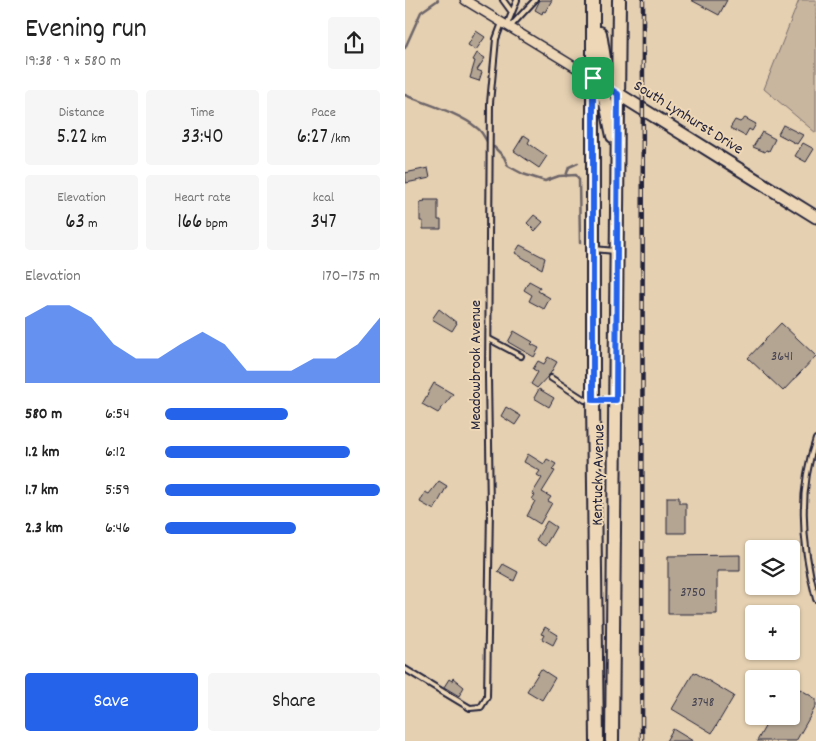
<!DOCTYPE html>
<html lang="en">
<head>
<meta charset="utf-8">
<style>
	:root { --surface:#fff; --page:#f6f6f6; --text:#222; --muted:#767676; --accent:#2563eb }
	body { margin:0; font-family:Dekko,sans-serif; background:var(--page); color:var(--text); height:100vh; display:flex; flex-direction:column; font-size:19px; white-space:nowrap }
	* { box-sizing:border-box; margin:0 }
	p { font-size:16px; color:var(--muted) }
	.icon { flex:none; width:28px; height:28px; fill:none; stroke:currentColor; stroke-width:2; stroke-linecap:round; stroke-linejoin:round }
	.map { position:relative; flex:1; overflow:hidden }
	.side { display:flex; flex-direction:column; background:var(--surface); width:405px }
	.side>* { flex:none }
	.buttons { position:absolute; left:340px; top:540px; display:grid; gap:10px }
	.buttons a { display:grid; place-items:center; width:55px; height:55px; border-radius:5px; background:var(--surface); box-shadow:0 1px 4px #0004; font-size:25px }
	.pin { position:absolute; display:grid; place-items:center; width:42px; height:42px; color:#fff; margin:-21px; border-radius:10px; box-shadow:0 2px 8px #0006 }
	.round { display:grid; place-items:center; flex:none; width:52px; height:52px; border-radius:5px; background:var(--page) }
	.headline { display:flex; align-items:center; justify-content:space-between; height:85px; padding:0 25px }
	h1 { font-size:28px; font-weight:600; line-height:38px }
	.figures { display:grid; grid-template-columns:repeat(3,1fr); gap:8px; height:85px; padding:5px 25px }
	.figures div { display:grid; align-content:center; border-radius:5px; background:var(--page); text-align:center }
	.figures b { font-size:21px; font-weight:600 }
	.figures small { font-size:14px; font-weight:400 }
	.figures p { font-size:14px }
	.chart { height:140px; padding:10px 25px }
	.chart p { display:flex; justify-content:space-between }
	.chart svg { width:100%; height:90px; margin-top:5px; fill:var(--accent); opacity:.7 }
	.primary-button { display:flex; gap:10px; margin-top:auto; padding:10px 25px }
	.primary-button a { flex:1; height:58px; border-radius:5px; background:var(--accent); color:#fff; font-size:20px; font-weight:600; line-height:58px; text-align:center }
	.primary-button a+a { background:var(--page); color:var(--text) }
	ul { padding:0 25px; list-style:none; font-size:16px }
	li { display:grid; grid-template-columns:80px 60px 1fr; align-items:center; height:38px }
	li i { height:12px; border-radius:6px; background:var(--accent) }
	main { display:flex; flex:1; min-height:0 }
	.map>svg:first-child { display:block }
</style>
</head>
<body>
<main>
<section class="side">
<div class="headline"><div><h1>Evening run</h1><p>19:38 · 9 × 580 m</p></div><a class="round"><svg class="icon" aria-label="share" viewBox="0 0 24 24"><path d="M12 15V3M7 8l5-5 5 5M5 13v7h14v-7"/></svg></a></div>
<div class="figures">
<div><p>Distance</p><b>5.22<small> km</small></b></div>
<div><p>Time</p><b>33:40</b></div>
<div><p>Pace</p><b>6:27<small> /km</small></b></div>
</div>
<div class="figures">
<div><p>Elevation</p><b>63<small> m</small></b></div>
<div><p>Heart rate</p><b>166<small> bpm</small></b></div>
<div><p>kcal</p><b>347</b></div>
</div>
<div class="chart"><p><span>Elevation</span>170–175 m</p>
<svg viewBox="0 0 160 44" preserveAspectRatio="none"><path d="M0 44V12L10 6L20 6L30 12L40 25L50 32L60 32L70 25L80 19L90 25L100 38L110 38L120 38L130 32L140 32L150 25L160 12V44z"/></svg>
</div>
<ul>
<li><b>580 m</b>6:54<i style="width:57%"></i></li>
<li><b>1.2 km</b>6:12<i style="width:86%"></i></li>
<li><b>1.7 km</b>5:59<i style="width:100%"></i></li>
<li><b>2.3 km</b>6:46<i style="width:61%"></i></li>
</ul>
<div class="primary-button"><a>Save</a><a>Share</a></div>
</section>
<div class="map">
<svg width="411" height="741" viewBox="0 0 411 741">
	<rect width="100%" height="100%" fill="#e5d0b1"/>
	<filter id="ink" filterUnits="userSpaceOnUse"><feTurbulence type="fractalNoise" baseFrequency=".02" numOctaves="2"/><feDisplacementMap in="SourceGraphic" scale="10" xChannelSelector="R" yChannelSelector="G"/><feConvolveMatrix kernelMatrix="1 2 1 2 8 2 1 2 1" color-interpolation-filters="sRGB"/></filter>
	<g filter="url(#ink)">
		<path fill="#c9b69f" stroke="#766c6d" d="M394 0H411V133L359 89Z"/>
		<g fill="none" stroke-linecap="round" stroke-linejoin="round">
			<g stroke="#6d6569" stroke-width="2.5">
				<path d="M0 48 16 12 33 0"/>
				<path d="M0 95C21 104 55 113 72 128 78 132 79 138 84 144"/>
				<path d="M89 147 99 157 103 166 118 174 140 181 154 176 171 175 174 179 175 243"/>
				<path d="M161 176 164 167 173 163"/>
			</g>
		</g>
		<g fill="#b4a593" stroke="#22223b">
			<path d="M135 0H147L140 12 138 11 137 14 130 10Z"/>
			<path d="M286 0H322L314 15Z"/>
			<path d="M71 31 80 37 71 50 63 45Z"/>
			<path d="M72 53 80 58 72 70 77 72 74 81 65 78 70 61 68 60Z"/>
			<path d="M340 118 351 124 347 131 344 129 340 136 325 128 330 120 335 122Z"/>
			<path d="M378 125 398 135 392 144 373 134Z"/>
			<path d="M357 132 370 139 364 151 361 150 360 152 348 147Z"/>
			<path d="M119 135 125 139 123 143 142 156 134 168 109 151Z"/>
			<path d="M398 143 409 149 401 162 390 156Z"/>
			<path d="M23 168 25 178 1 183 0 173Z"/>
			<path d="M19 200H33V220H36V229H18V221H15V202L20 201Z"/>
			<path d="M129 215 138 222 130 231 122 223Z"/>
			<path d="M115 245 140 258 137 269 110 253Z"/>
			<path d="M124 281 135 287 133 291 145 298 139 309 124 301 127 295 119 290Z"/>
			<path d="M34 309 52 323 47 331 27 319Z"/>
			<path d="M376 323 411 356 378 391 343 358Z"/>
			<path d="M109 331 128 342 126 344 134 348 129 357 103 342Z"/>
			<path d="M143 357 152 362 145 374 132 388 126 384 133 372 128 369 133 361 139 364Z"/>
			<path d="M29 383 48 394 33 413 17 404Z"/>
			<path d="M134 389 149 398 144 407 129 398Z"/>
			<path d="M101 407 116 416 110 425 96 416Z"/>
			<path d="M123 454 139 464 142 459 151 464 147 470 150 471 137 492 146 497 143 501 147 503 135 524 122 516 130 501 127 499 130 495 127 494 137 478 132 475 135 471 119 462Z"/>
			<path d="M34 481 42 486 29 510 15 502 20 492 24 494Z"/>
			<path d="M262 497H274V503H281V533H262Z"/>
			<path d="M142 521 151 527 140 546 131 540Z"/>
			<path d="M335 555V571H312V614H263V556Z"/>
			<path d="M98 564 113 572 109 581 93 572Z"/>
			<path d="M140 627 153 635 148 645 137 639 139 635 136 634Z"/>
			<path d="M136 669 150 678 137 700 122 691Z"/>
			<path d="M289 672 329 696 307 733 267 709Z"/>
			<path d="M48 678 59 687 54 696 39 687 44 679 47 681Z"/>
			<path d="M395 689 411 699V706L391 741H352L362 723 351 716H386V695L390 697Z"/>
			<path d="M268 729 288 741H261Z"/>
		</g>
		<g fill="none" stroke-linecap="round" stroke-linejoin="round">
			<g stroke="#22223b" stroke-width="8">
				<g id="service">
					<path d="M98 0 106 11"/>
					<path d="M102 25 112 0"/>
					<path d="M105 27 130 0"/>
					<path d="M189 249 210 251"/>
					<path d="M84 339 116 356"/>
					<path d="M146 378 180 400"/>
					<path d="M190 400H208"/>
					<path d="M411 439C393 490 397 547 411 599"/>
					<path d="M0 669 65 708 76 707 82 697 85 509 83 377 85 103 91 39 97 23"/>
				</g>
			</g>
			<g stroke="#22223b" stroke-width="11">
				<path id="minor" d="M60 0 188 78"/>
			</g>
			<g stroke="#22223b" stroke-width="15">
				<path id="secondary" d="M207 90 411 217"/>
			</g>
			<g stroke="#22223b" stroke-width="16">
				<g id="primary">
					<path d="M188 0V400L192 741"/>
					<path d="M195 33 202 77 213 94"/>
					<path d="M188 78 200 98 208 136"/>
					<path d="M207 741 214 0"/>
				</g>
			</g>
			<use href="#service" stroke="#edd7b6" stroke-width="4"/>
			<use href="#minor" stroke="#edd7b6" stroke-width="8"/>
			<use href="#secondary" stroke="#edd7b6" stroke-width="11"/>
			<use href="#primary" stroke="#edd7b6" stroke-width="12"/>
			<g stroke="#22223b" stroke-width="4.5">
				<path id="rail" d="M237 741 238 0"/>
			</g>
			<use href="#rail" stroke="#edd7b6" stroke-width="2.5" stroke-dasharray="8" stroke-linecap="butt"/>
		</g>
	</g>
	<g fill="none" stroke-linecap="round" stroke-linejoin="round" filter="url(#ink)">
		<g stroke="#fff" stroke-width="10">
			<path id="route" d="M188 78 213 94 211 400H188Z"/>
		</g>
		<use href="#route" stroke="#2563eb" stroke-width="6"/>
	</g>
	<g text-anchor="middle" dominant-baseline="central" stroke-width="4" stroke-linejoin="round" paint-order="stroke">
		<g font-size="14" fill="#464351">
			<text x="377" y="357">3641</text>
			<text x="288" y="593">3750</text>
			<text x="298" y="703">3748</text>
		</g>
		<g font-size="16" fill="#22223b" stroke="#edd7b6">
			<text transform="translate(283 118) rotate(32)">South Lynhurst Drive</text>
			<text transform="translate(71 365) rotate(-90)">Meadowbrook Avenue</text>
			<text transform="translate(194 475) rotate(-89)">Kentucky Avenue</text>
		</g>
	</g>
</svg>
<div class="buttons">
<a><svg class="icon" aria-label="layers" viewBox="0 0 24 24"><path d="M12 4l9 5-9 5-9-5zM3 14l9 5 9-5"/></svg></a>
<a>+</a>
<a>−</a>
</div>
<div class="pin" style="left:188px;top:78px;background:#1e9e55"><svg class="icon" aria-label="arrive" viewBox="0 0 24 24"><path d="M6 21V4h12l-3 4 3 4H6"/></svg></div>
</div>
</main>
</body>
</html>
